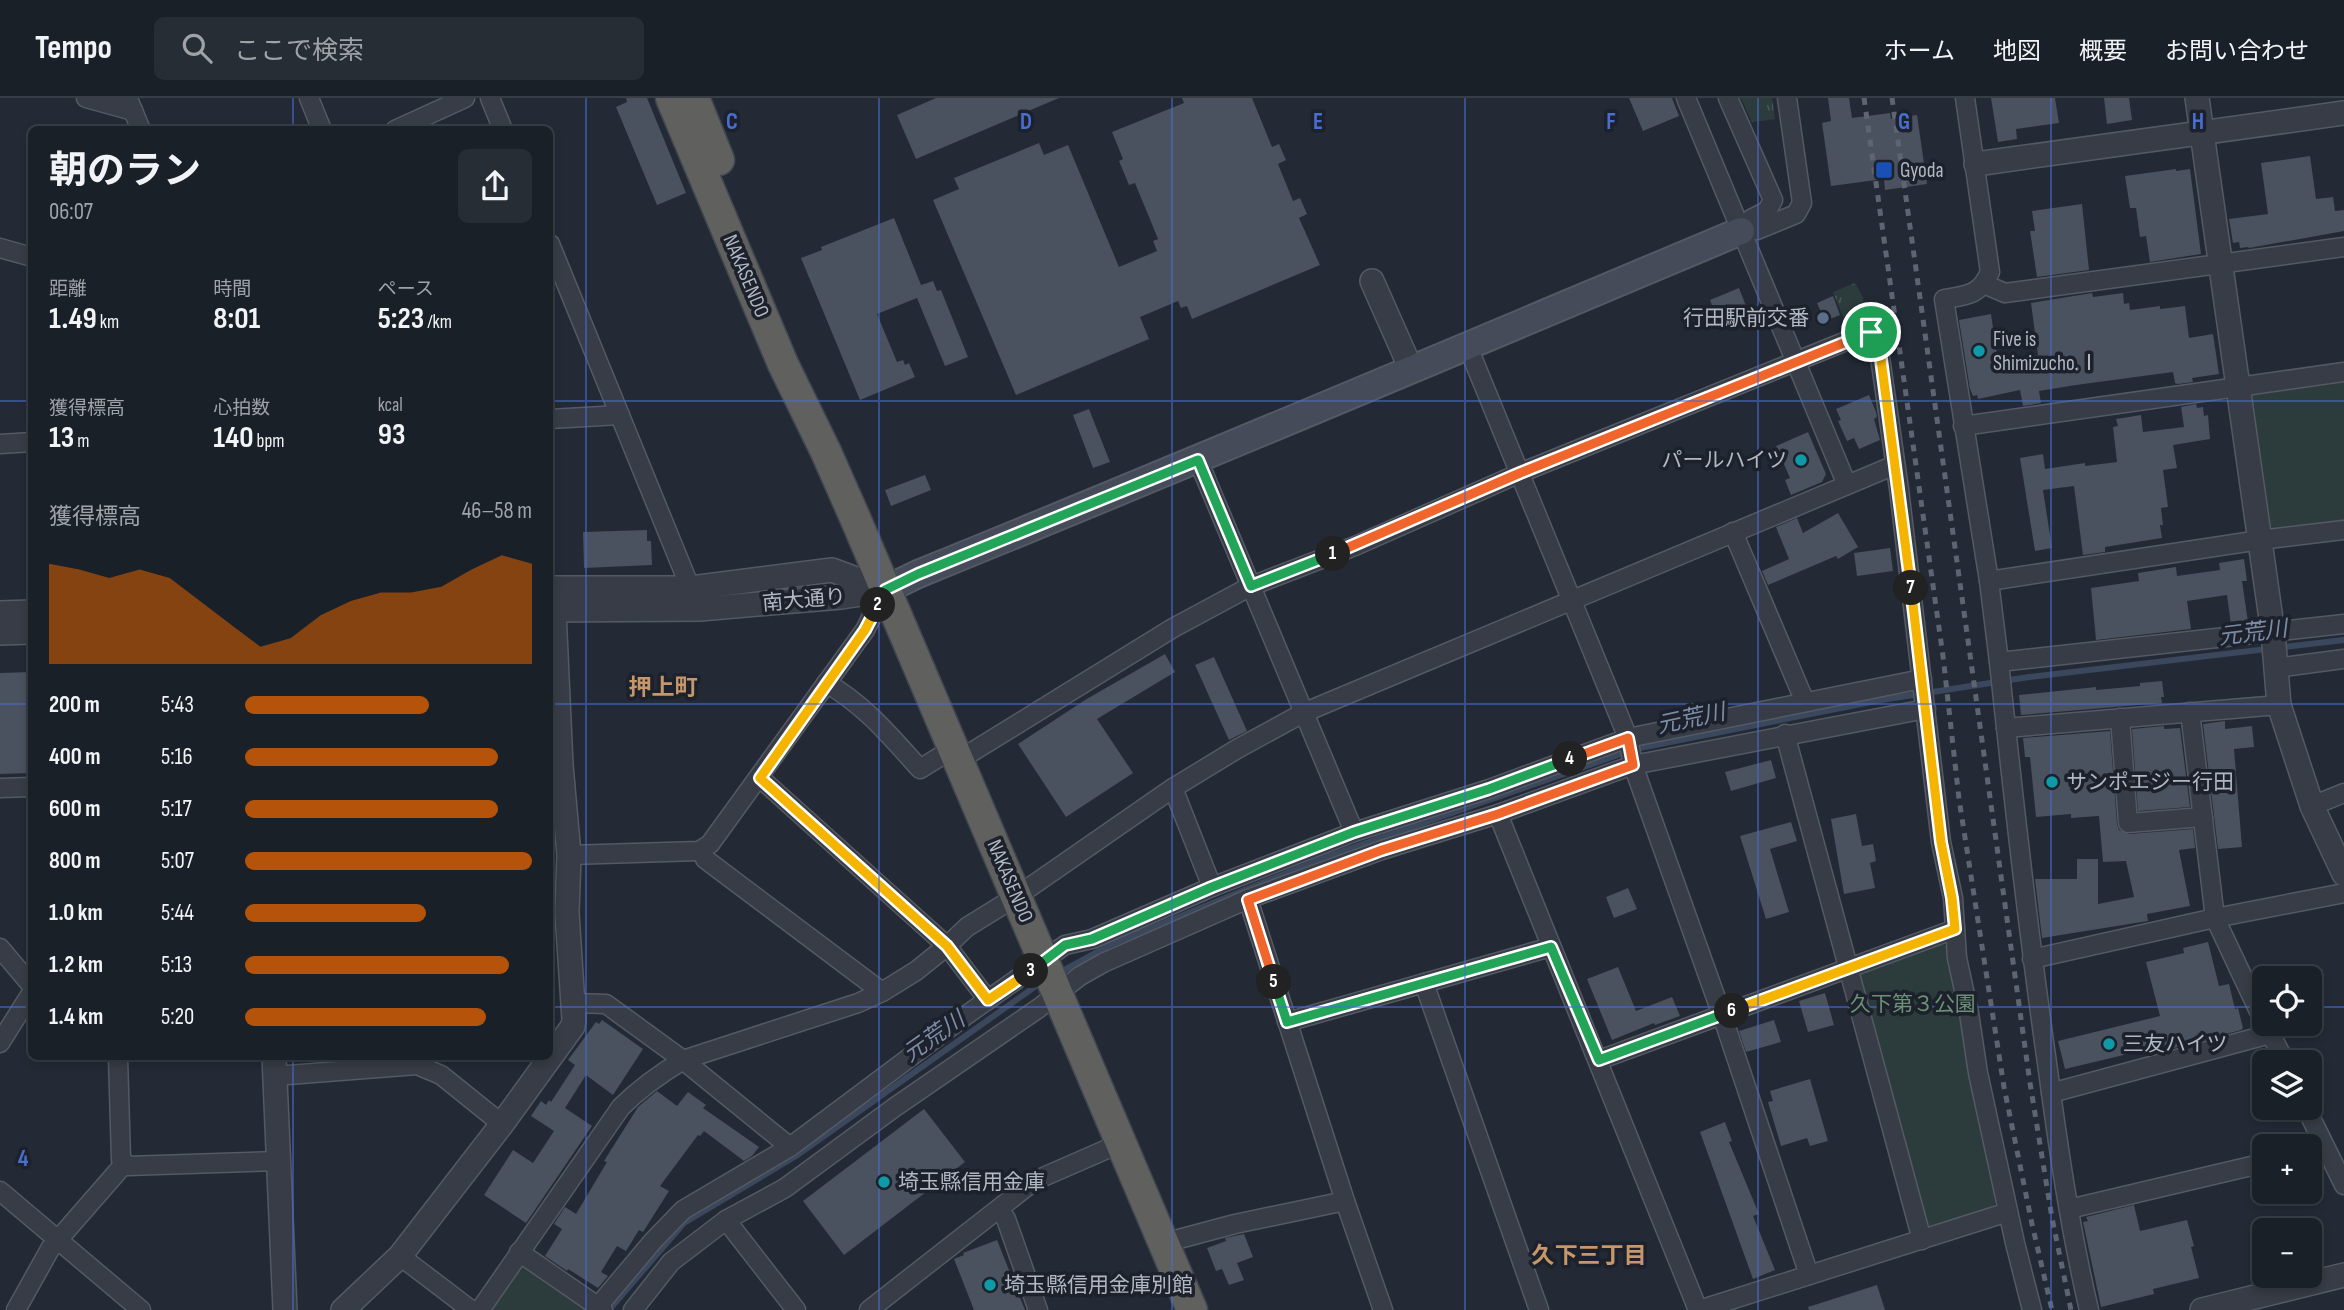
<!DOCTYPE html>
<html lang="ja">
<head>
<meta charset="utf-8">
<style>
	:root { --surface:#1a2028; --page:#272d34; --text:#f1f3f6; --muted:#9fa3a8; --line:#383e45; --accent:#b45309 }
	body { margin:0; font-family:"Sofia Sans Condensed","Noto Sans JP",sans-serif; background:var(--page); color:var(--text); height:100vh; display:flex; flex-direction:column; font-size:26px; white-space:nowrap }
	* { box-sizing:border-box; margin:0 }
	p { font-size:23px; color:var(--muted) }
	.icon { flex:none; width:38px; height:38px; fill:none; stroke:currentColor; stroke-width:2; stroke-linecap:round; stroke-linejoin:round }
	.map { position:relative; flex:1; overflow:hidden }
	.drawer { position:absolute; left:28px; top:28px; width:525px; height:934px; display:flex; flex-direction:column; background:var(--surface); border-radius:10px; box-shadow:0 4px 10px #0003,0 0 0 2px var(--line) }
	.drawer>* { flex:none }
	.controls { position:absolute; left:2252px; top:868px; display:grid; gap:14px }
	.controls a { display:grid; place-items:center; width:70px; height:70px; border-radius:10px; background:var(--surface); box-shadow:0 4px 10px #0003,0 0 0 2px var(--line); font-size:35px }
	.pin { position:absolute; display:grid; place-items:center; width:60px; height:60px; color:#fff; margin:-30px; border:4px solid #fff; border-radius:50%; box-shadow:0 2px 7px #0007 }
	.km { position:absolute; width:35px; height:35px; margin:-18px; border-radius:50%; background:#222; color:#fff; font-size:19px; line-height:35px; text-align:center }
	.round { display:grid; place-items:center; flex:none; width:74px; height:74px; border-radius:10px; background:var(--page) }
	.headline { display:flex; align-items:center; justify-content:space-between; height:119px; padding:0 21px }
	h1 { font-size:38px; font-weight:700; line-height:52px }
	.stats { display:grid; grid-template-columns:repeat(3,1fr); gap:10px; height:119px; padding:7px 21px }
	.stats div { display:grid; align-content:center }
	.stats b { font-size:30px; font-weight:700 }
	.stats small { font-size:19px; font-weight:400 }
	.stats p { font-size:19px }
	.chart { height:196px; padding:14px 21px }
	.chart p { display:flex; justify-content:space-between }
	.chart svg { width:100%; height:126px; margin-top:7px; fill:var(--accent); opacity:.7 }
	ul { padding:0 21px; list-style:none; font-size:23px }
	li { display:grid; grid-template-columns:112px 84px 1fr; align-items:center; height:52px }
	li i { height:18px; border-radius:9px; background:var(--accent) }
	header { display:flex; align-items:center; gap:42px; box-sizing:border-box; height:98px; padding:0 35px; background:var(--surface); border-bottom:2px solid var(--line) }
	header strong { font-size:33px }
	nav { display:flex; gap:38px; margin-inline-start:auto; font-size:24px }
	.search { width:490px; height:63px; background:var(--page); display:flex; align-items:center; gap:18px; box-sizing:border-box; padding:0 24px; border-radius:10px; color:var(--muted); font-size:26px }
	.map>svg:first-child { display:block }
</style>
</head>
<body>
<header>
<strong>Tempo</strong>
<div class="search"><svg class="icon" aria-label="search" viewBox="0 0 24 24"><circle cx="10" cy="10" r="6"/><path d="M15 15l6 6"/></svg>ここで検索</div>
<nav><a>ホーム</a><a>地図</a><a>概要</a><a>お問い合わせ</a></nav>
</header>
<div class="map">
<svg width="2344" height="1212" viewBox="0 0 2344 1212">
	<defs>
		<pattern id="grass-tufts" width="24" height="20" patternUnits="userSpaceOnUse" patternTransform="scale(1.75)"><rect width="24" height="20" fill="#2c3c3d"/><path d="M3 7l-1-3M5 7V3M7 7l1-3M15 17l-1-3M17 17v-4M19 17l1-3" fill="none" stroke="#485657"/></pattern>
	</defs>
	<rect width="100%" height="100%" fill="#232a35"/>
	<g fill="url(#grass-tufts)">
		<path d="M1741 0H1772L1775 21 1752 24Z"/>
		<path d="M1855 185 1863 200 1867 226 1849 233 1833 194Z"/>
	</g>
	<g fill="#2c3c3d">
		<path d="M2344 283V425L2267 435 2248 296Z"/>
		<path d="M1939 844 1948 849 1997 1101 1991 1112 1926 1131 1858 875Z"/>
		<path d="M520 1164 587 1210 585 1212H488Z"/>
	</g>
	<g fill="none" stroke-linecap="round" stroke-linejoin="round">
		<g stroke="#3a475d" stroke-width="6">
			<path d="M1059 875 1110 847 1323 760 1635 651 1881 602 2029 579 2344 542"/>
			<path d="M609 1212 684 1125 796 1058 1043 883"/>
		</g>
	</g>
	<g fill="#4a515f">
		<path d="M626 0H647L686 95 657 107 616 9 627 4Z"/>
		<path d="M936 0H1059L916 61 897 17Z"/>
		<path d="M1182 0H1252L1272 49 1279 46 1286 62 1278 66 1293 103 1300 100 1307 116 1299 120 1320 167 1192 221 1187 208 1181 210 1178 203 1140 219 1149 241 1016 297 933 102 959 91 954 80 1039 45 1044 57 1068 47 1119 169 1157 153 1153 143 1158 141 1135 85 1129 87 1119 63 1123 61 1112 34 1184 5Z"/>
		<path d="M1629 0H1672L1679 18 1643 33Z"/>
		<path d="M1828 0H1849L1852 20 1890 15 1891 21 1917 17 1927 86 1885 92 1884 81 1831 88 1822 25 1831 23Z"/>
		<path d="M1991 0H2055L2059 25 2016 31 2017 41 1998 44Z"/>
		<path d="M2104 0H2129L2132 22 2107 26Z"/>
		<path d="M2310 58 2316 101 2333 99 2335 113 2344 112V133L2249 150 2248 149 2240 150 2239 144 2233 145 2229 121 2268 116 2261 65Z"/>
		<path d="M2176 71V73L2190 71 2201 156 2150 164 2146 138 2140 139 2136 110H2130L2125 78Z"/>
		<path d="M2082 106 2089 172 2037 179 2030 133H2035L2032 113Z"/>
		<path d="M894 120 921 187 933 183 937 193 941 192 968 259 945 268 917 200 877 216 897 264 903 262 905 267 909 265 915 279 860 302 801 160 822 152 821 149Z"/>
		<path d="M1739 190 1746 208 1717 220 1710 202Z"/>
		<path d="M2092 195 2093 199 2123 195 2124 206 2129 205 2130 212 2160 208V211L2185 208 2189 240 2213 236 2219 276 2192 280 2193 284 2178 286 2175 285 2173 274 2076 287 2039 293 2041 305 2023 308 2020 292 1978 301 1977 297 1973 298 1970 291 1959 222 1991 216 1998 263 2038 257 2031 205Z"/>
		<path d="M1833 198 1840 217 1825 223 1817 205Z"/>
		<path d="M1869 297 1876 314 1877 319 1874 321 1880 342 1859 351 1854 340 1847 343 1838 323 1841 322 1836 311Z"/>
		<path d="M2196 306 2197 310 2203 309 2204 318 2208 317 2210 341 2173 347 2177 370 2163 372 2168 409 2161 410 2163 427H2160L2162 440 2105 449V454L2083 457 2074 388 2043 392 2052 450 2035 453 2020 360 2043 356 2045 371 2085 365V368L2117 364 2113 329 2118 328 2116 321 2141 317 2143 334 2184 329 2181 309Z"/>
		<path d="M1089 311 1110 364 1093 370 1073 317Z"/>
		<path d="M1808 334 1826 376 1822 384 1791 397 1785 382 1790 380 1776 348Z"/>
		<path d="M925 377 931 392 891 408 885 392Z"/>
		<path d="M1838 415 1858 449 1838 461 1836 458 1768 487 1762 473 1789 461 1776 429 1797 420 1803 435Z"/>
		<path d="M647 432V443H651L652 467 584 470 583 434Z"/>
		<path d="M1890 450 1893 473 1857 478 1854 455Z"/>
		<path d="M2244 461 2247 483H2242L2248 524 2231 527 2227 497 2187 503 2191 531 2096 542 2091 490 2139 483 2138 475 2176 469 2177 478 2220 472 2219 465Z"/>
		<path d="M1165 556 1175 574 1097 621 1133 675 1066 719 1018 646 1085 602Z"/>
		<path d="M1214 559 1247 633 1229 642 1195 567Z"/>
		<path d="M32 574V675L0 676V575Z"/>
		<path d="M2162 583 2164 599H2161L2162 605 2021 617 2019 597 2096 589V592L2140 588V585Z"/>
		<path d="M2225 623V631L2252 628 2254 649 2234 651 2242 749 2218 751 2203 626Z"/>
		<path d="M2164 628V631L2180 630 2190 709 2138 713 2132 631Z"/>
		<path d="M2110 633 2117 726 2119 732 2129 736 2193 731 2195 750 2179 752 2190 808 2147 816 2148 823 2042 840 2035 781H2077V761H2098V806L2134 799 2126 763 2103 764 2099 718 2071 720V716L2036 719 2030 659H2025L2023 640Z"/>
		<path d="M1771 662 1776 680 1731 693 1725 674Z"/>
		<path d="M1856 716 1862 748 1873 746 1876 763 1870 765 1875 790 1844 796 1831 721Z"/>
		<path d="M1791 724 1797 743 1770 751 1789 814 1766 821 1740 738Z"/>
		<path d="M1628 790 1637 811 1614 820 1606 799Z"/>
		<path d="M2208 844 2219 888 2229 886 2235 911 2238 910 2243 930 2241 932 2167 952 2166 947 2065 971 2058 943 2160 918 2146 864 2184 855 2183 850Z"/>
		<path d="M1618 869 1636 913 1672 899 1680 918 1655 927 1654 925 1612 942 1587 881Z"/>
		<path d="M1825 895 1834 927 1808 934 1799 903Z"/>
		<path d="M602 922 643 951 613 997 586 977 565 1010 592 1028 526 1125 484 1097 513 1052 533 1065 554 1033 531 1018 541 1003 546 1007 549 1002 551 1004 575 967 568 962 596 924 599 926Z"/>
		<path d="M1774 922 1781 944 1746 954 1739 933Z"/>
		<path d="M1810 981 1828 1043 1810 1048 1807 1040 1781 1048 1768 1004 1773 1003 1770 993Z"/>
		<path d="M657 993 677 1008 688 994 706 1007 703 1010 759 1049 752 1058 744 1063 704 1033 700 1038 698 1037 660 1088 669 1093 643 1134 639 1132 626 1153 617 1148 601 1174 608 1178 598 1190 568 1171 567 1173 545 1158 562 1131 554 1126 565 1109 576 1116 607 1064 604 1063 638 1009Z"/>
		<path d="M924 1011 965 1064 844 1157 803 1103Z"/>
		<path d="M1725 1024 1732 1043 1729 1044 1759 1116 1753 1118 1775 1172 1753 1181 1700 1034Z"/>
		<path d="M2134 1107 2140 1133 2187 1122 2194 1148 2191 1149 2199 1180 2153 1191 2154 1196 2101 1209 2083 1124 2088 1123 2086 1119Z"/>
		<path d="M1244 1136 1253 1159 1237 1165 1244 1182 1229 1187 1222 1171 1216 1173 1207 1150 1226 1143 1225 1140Z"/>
		<path d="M997 1142 1025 1212H974L954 1161 964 1157 963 1155Z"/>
		<path d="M1877 1187 1885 1212H1809L1808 1209Z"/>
	</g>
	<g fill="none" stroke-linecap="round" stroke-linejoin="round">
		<g stroke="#545a64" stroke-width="21">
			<g id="minor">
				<path d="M86 0 133 13"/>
				<path d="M309 0 322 32"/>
				<path d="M490 0 503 32"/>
				<path d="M1686 0 1847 387"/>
				<path d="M1728 0 1773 102 1767 113 1751 121 1741 133"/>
				<path d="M1965 0 1990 174C1979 198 1967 197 1944 201L1989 483 1999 564 2344 526"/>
				<path d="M129 3 141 32"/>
				<path d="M395 32 465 0"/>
				<path d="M1741 133 1757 132 1796 116 1802 105 1787 0"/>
				<path d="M550 146 694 499"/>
				<path d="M0 150 32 159"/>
				<path d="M1984 186 2005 195 2344 149"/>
				<path d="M1468 249 1628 640 1633 667 1722 917 1809 1177"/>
				<path d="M550 321 620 317"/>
				<path d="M1963 328 2344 274"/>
				<path d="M0 346 32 344"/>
				<path d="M1198 362 1354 734"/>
				<path d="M1733 434 1805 604"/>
				<path d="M1989 483 2260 442 2344 432"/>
				<path d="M1999 564C2013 698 2028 832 2047 965 2058 1048 2070 1131 2089 1212"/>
				<path d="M2276 570 2344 561"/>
				<path d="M826 585C864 606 891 639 920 671L954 650"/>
				<path d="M2190 614 2215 820 2264 924"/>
				<path d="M2120 620 2128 725 2203 719"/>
				<path d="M2006 630 2279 607"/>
				<path d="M1785 636 1922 1142"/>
				<path d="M959 662 1173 530 1251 488 1355 448 1520 375 1876 231 1899 391 1941 744 1953 800 1957 860 1969 915 1978 975 2015 1145 2032 1212"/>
				<path d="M759 679 947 848 988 902"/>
				<path d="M0 690 32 689"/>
				<path d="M1173 690 1212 789"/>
				<path d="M2312 708 2344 695"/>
				<path d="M1498 716 1698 1212"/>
				<path d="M702 752 705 761 882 894"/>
				<path d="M569 757 699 753 710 746 865 532 885 492"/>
				<path d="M1248 801 1345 1103 1383 1212"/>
				<path d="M0 850 32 888"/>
				<path d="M2032 861 2215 820 2344 795"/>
				<path d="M1424 885 1539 1212"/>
				<path d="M573 905 606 906 683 962 790 1049 965 918 1065 847 1092 841 1212 789 1354 734 1489 691 1628 640 1922 581"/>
				<path d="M1287 924 1551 849"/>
				<path d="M2266 927 2285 964"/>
				<path d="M0 945 32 894"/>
				<path d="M118 959 121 1062 128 1068 279 1063"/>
				<path d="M1599 962 1955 831"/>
				<path d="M275 978 417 967 441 977 502 1026"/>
				<path d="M2051 995 2270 936"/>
				<path d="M2306 1010 2344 1087"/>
				<path d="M0 1093 141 1212"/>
				<path d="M999 1111 1006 1121 1038 1212"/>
				<path d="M2069 1111 2264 1065"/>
				<path d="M726 1122 796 1212"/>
				<path d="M1164 1145 1235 1126 1345 1103"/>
				<path d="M519 1154 603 1212"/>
				<path d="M400 1158 471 1212"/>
				<path d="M16 1212 50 1151 125 1065"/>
				<path d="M480 1212 621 1009C640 990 660 976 683 962L858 905 882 894 916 873 947 848 967 829 1017 798 1173 690 1237 651 1303 615 1895 367"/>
				<path d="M595 1212 653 1143 683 1112 790 1049"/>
				<path d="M633 1212 671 1164 726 1122 785 1090 895 1009 1039 910 1080 878 1103 865 1248 801 1382 752 1498 716 1633 667 1926 611"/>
				<path d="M869 1212 1034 1083 1121 1045"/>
				<path d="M1699 1212 2008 1114"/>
			</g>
		</g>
		<g stroke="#545a64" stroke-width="26">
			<g id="tertiary">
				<path d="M2197 0 2273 535 2279 607 2312 708 2344 776"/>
				<path d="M1976 66 2344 15"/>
				<path d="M1372 183 1411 271"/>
				<path d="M550 490H691L832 472 885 492"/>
				<path d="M550 512 700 511 841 499 882 493"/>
				<path d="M0 515 32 514"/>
				<path d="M0 535 32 534"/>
				<path d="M274 959 285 1212"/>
				<path d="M343 1212 400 1158 502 1026 573 928 574 922 567 815 569 757 561 667 553 490"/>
				<path d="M2202 1212 2344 1177"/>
			</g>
		</g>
		<g stroke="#545a64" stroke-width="30">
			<path id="secondary" d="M885 492 918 476C1194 364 1467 248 1741 133"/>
		</g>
		<g stroke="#414751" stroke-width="33">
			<g id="trunk">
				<path d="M671 0 783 266 826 354 856 422 1192 1212"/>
				<path d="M694 0 719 62"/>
			</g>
		</g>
		<use href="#minor" stroke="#373c46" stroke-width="18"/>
		<use href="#tertiary" stroke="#373c46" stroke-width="23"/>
		<use href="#secondary" stroke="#454b59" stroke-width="26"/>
		<use href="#trunk" stroke="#60605e" stroke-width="30"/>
		<g stroke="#5e6572" stroke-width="5" stroke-dasharray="7 7" stroke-linecap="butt">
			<path d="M1864 0 1943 558 1959 701 2004 989 2032 1126 2052 1212"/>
			<path d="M1892 0 2030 985 2052 1120 2071 1212"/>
		</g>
	</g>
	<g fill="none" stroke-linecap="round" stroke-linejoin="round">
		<g stroke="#fff" stroke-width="14">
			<path id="split-1" d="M1333 456 1520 375 1871 234"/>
		</g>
		<g stroke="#fff" stroke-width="14">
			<path id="split-2" d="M878 507 885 492 918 476 1198 362 1251 488 1333 456"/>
		</g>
		<g stroke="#fff" stroke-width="14">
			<path id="split-3" d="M878 507 865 532 760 680 947 848 988 902 1031 873"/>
		</g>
		<g stroke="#fff" stroke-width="14">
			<path id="split-4" d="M1031 873 1065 847 1092 841 1212 789 1354 734 1489 691 1570 661"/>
		</g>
		<g stroke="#fff" stroke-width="14">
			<path id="split-5" d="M1274 884 1248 802 1382 752 1498 716 1633 667 1628 640 1570 661"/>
		</g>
		<g stroke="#fff" stroke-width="14">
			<path id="split-6" d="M1274 884 1287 924 1551 849 1599 962 1732 913"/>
		</g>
		<g stroke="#fff" stroke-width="14">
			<path id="split-7" d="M1732 913 1955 831 1952 800 1941 744 1911 490"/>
		</g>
		<g stroke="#fff" stroke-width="14">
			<path id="split-8" d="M1871 234 1877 231 1911 490"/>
		</g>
		<use href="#split-1" stroke="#f0652b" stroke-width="9"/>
		<use href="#split-2" stroke="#22a559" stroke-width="9"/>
		<use href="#split-3" stroke="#f5b400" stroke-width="9"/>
		<use href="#split-4" stroke="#22a559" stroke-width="9"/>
		<use href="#split-5" stroke="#f0652b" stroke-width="9"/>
		<use href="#split-6" stroke="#22a559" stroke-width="9"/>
		<use href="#split-7" stroke="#f5b400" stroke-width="9"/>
		<use href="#split-8" stroke="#f5b400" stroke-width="9"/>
	</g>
	<path fill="none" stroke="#496ed2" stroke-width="2" stroke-opacity="0.55" d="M293 0V32M586 0V1212M879 0V1212M1172 0V1212M1465 0V1212M1758 0V1212M2051 0V1212M0 303H32M550 303H2344M0 606H32M550 606H2344M0 909H32M550 909H2264M2310 909H2344M293 959V1212"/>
	<rect fill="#1a4fb4" stroke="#1c212b" stroke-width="2.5" x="1875" y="63" width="18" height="18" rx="3.5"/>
	<circle fill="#5c6f8a" stroke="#1c212b" stroke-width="2.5" cx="1823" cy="220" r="7"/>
	<g fill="#0f9aa8" stroke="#1c212b" stroke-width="2.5">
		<circle cx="1979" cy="253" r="7"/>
		<circle cx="1801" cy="362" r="7"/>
		<circle cx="2052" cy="684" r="7"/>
		<circle cx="2109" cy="946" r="7"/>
		<circle cx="884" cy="1084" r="7"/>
		<circle cx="990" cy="1187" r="7"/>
	</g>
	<g text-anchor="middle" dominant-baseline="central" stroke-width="7" stroke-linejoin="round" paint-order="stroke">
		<g font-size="21" fill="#b1b7c3" stroke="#1c212b" text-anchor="start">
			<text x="1900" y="72">Gyoda</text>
			<text x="1809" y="220" text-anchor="end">行田駅前交番</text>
			<text x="1993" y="241">Five is<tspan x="1993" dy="24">Shimizucho.Ⅰ</tspan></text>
			<text x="1787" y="362" text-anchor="end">パールハイツ</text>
			<text x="2066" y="684">サンポエジー行田</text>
			<text x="2123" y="946">三友ハイツ</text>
			<text x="898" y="1084">埼玉縣信用金庫</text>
			<text x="1004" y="1187">埼玉縣信用金庫別館</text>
		</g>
		<g font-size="21" fill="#b1b7c3" stroke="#1c212b">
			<text transform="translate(746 178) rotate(67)">NAKASENDO</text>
			<text transform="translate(804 502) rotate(-5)">南大通り</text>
			<text transform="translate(1010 783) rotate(67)">NAKASENDO</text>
		</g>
		<g font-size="21" fill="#6c9076" stroke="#1c212b">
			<text x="1913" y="906">久下第３公園</text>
		</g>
		<g font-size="23" font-style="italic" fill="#7c8ca7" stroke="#1c212b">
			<text transform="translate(2253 535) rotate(-7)">元荒川</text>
			<text transform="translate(1691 621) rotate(-12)">元荒川</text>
			<text transform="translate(934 939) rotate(-35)">元荒川</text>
		</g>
		<g font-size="23" font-weight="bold" fill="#c5976a" stroke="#1c212b">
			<text x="663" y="590">押上町</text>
			<text x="1589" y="1158">久下三丁目</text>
		</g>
	</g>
	<g font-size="23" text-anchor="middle" font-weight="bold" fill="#496ed2" stroke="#1c212b" stroke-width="7" stroke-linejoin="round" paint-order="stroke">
		<text x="732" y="31">C</text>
		<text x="1026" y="31">D</text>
		<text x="1318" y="31">E</text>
		<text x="1611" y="31">F</text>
		<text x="1904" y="31">G</text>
		<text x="2198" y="31">H</text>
		<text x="23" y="1068">4</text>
	</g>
</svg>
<div class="controls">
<a><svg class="icon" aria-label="locate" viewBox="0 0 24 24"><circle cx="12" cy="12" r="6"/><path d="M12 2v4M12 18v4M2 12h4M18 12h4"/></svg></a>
<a><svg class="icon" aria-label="layers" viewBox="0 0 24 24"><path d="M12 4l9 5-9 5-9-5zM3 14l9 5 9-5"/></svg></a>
<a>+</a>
<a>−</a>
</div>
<div class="pin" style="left:1871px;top:234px;background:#1e9e55"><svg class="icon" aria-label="arrive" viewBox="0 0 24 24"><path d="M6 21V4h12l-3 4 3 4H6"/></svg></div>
<b class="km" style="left:1333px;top:456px">1</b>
<b class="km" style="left:878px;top:507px">2</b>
<b class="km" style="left:1031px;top:873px">3</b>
<b class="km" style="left:1570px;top:661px">4</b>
<b class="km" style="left:1274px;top:884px">5</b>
<b class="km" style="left:1732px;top:913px">6</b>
<b class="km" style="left:1911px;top:490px">7</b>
<section class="drawer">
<div class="headline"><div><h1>朝のラン</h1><p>06:07</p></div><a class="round"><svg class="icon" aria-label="share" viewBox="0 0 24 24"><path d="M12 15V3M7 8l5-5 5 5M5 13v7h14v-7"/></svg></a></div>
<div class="stats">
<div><p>距離</p><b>1.49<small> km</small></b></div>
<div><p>時間</p><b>8:01</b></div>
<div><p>ペース</p><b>5:23<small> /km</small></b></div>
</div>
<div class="stats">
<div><p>獲得標高</p><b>13<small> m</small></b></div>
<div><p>心拍数</p><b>140<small> bpm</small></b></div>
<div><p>kcal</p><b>93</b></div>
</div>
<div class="chart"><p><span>獲得標高</span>46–58 m</p>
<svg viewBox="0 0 160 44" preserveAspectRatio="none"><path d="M0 44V9L10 11L20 14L30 11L40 14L50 22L60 30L70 38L80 35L90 27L100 22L110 19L120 19L130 17L140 11L150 6L160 9V44z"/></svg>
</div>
<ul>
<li><b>200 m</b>5:43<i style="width:64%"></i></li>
<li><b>400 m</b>5:16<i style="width:88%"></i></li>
<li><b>600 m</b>5:17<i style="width:88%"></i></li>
<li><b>800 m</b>5:07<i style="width:100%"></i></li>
<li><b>1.0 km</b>5:44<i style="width:63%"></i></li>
<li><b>1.2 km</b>5:13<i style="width:92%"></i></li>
<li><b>1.4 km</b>5:20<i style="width:84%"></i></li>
</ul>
</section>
</div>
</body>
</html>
